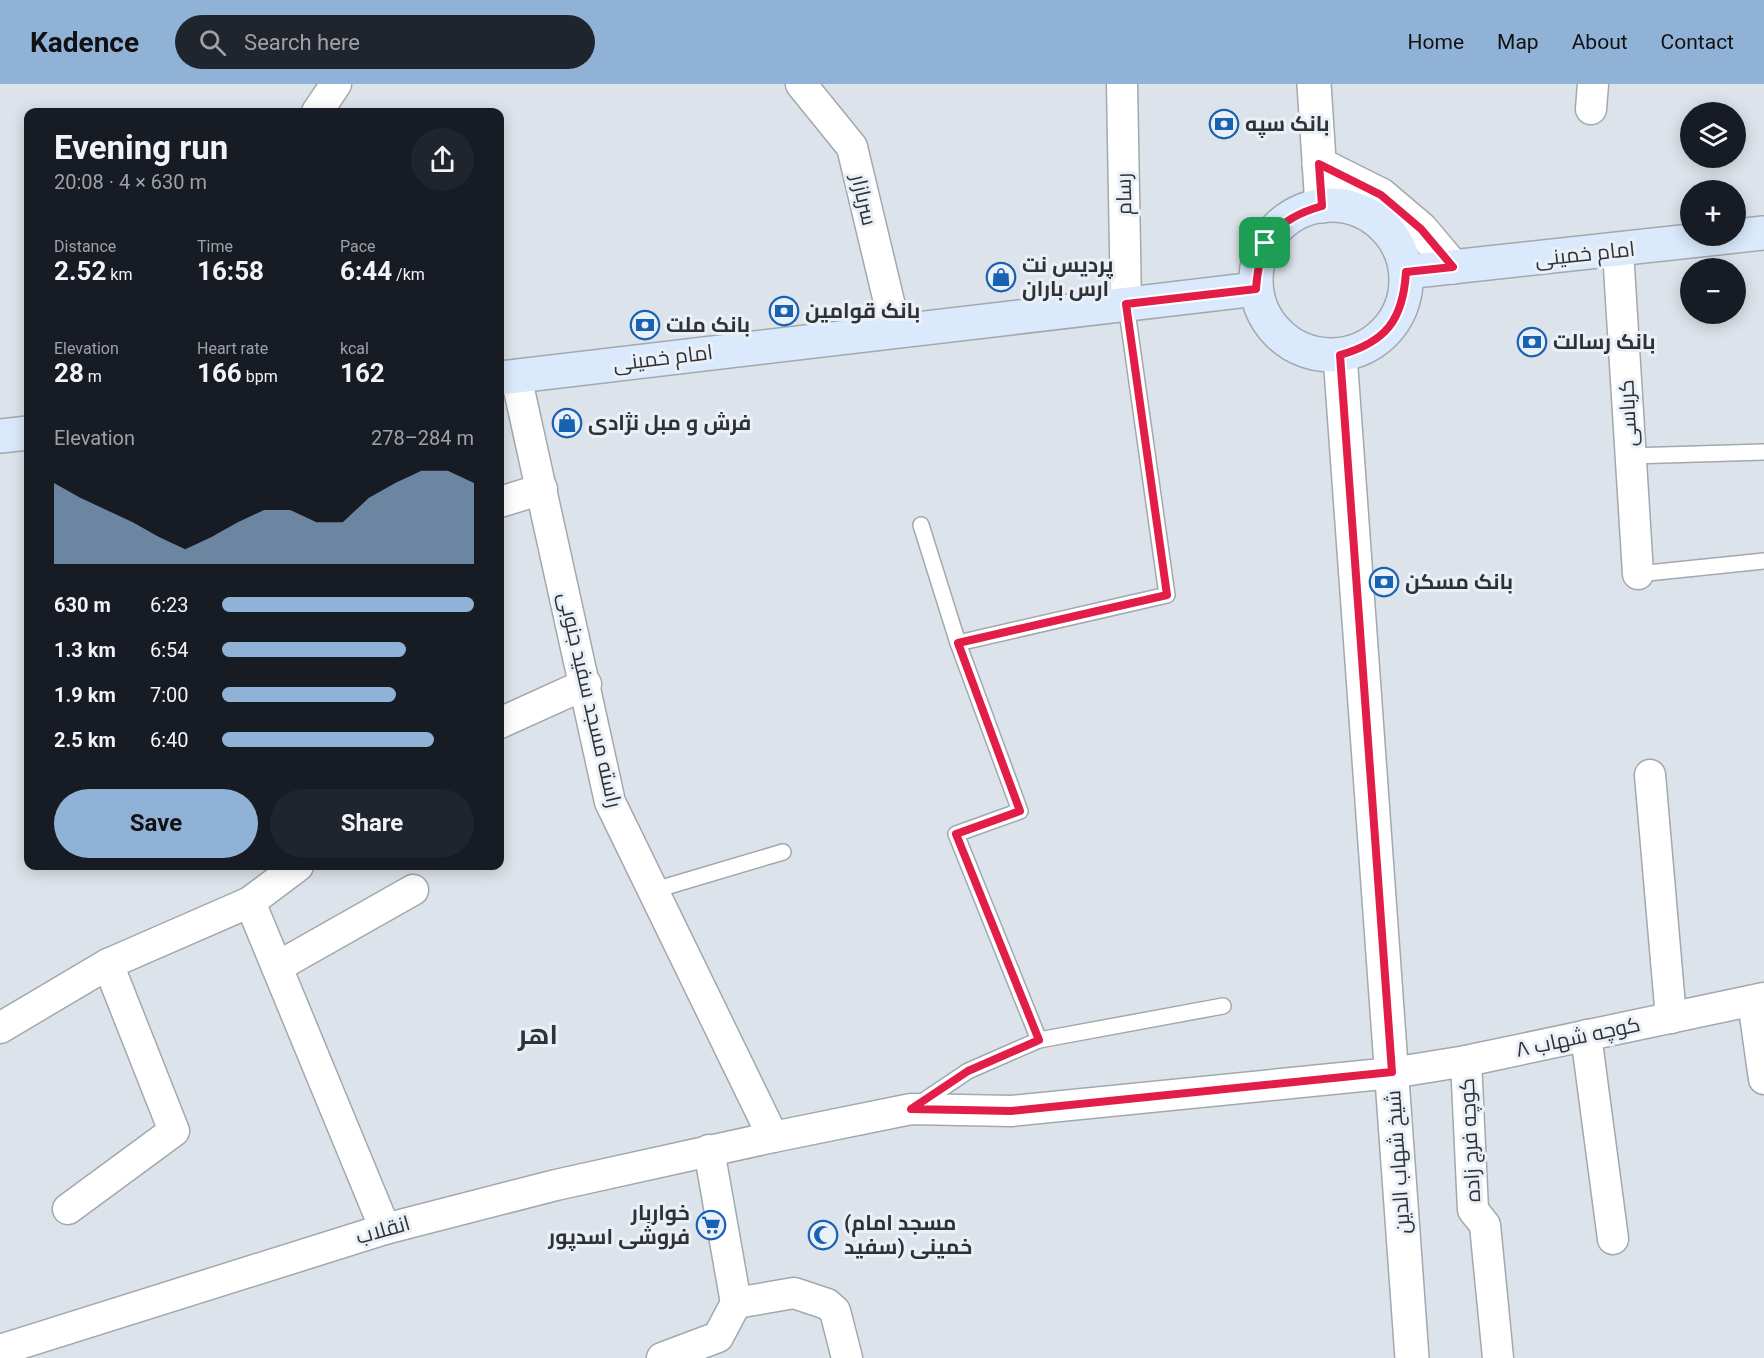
<!DOCTYPE html>
<html lang="en">
<head>
<meta charset="utf-8">
<style>
	:root { --surface:#171b24; --page:#20242c; --text:#f1f3f6; --muted:#9ea1a6; --accent:#90b2d7 }
	body { margin:0; font-family:Roboto,Cairo,sans-serif; background:var(--page); color:var(--text); height:100vh; display:flex; flex-direction:column; font-size:22px; white-space:nowrap }
	* { box-sizing:border-box; margin:0 }
	p { font-size:20px; color:var(--muted) }
	.icon { flex:none; width:33px; height:33px; fill:none; stroke:currentColor; stroke-width:2; stroke-linecap:round; stroke-linejoin:round }
	.map { position:relative; flex:1; overflow:hidden }
	.side { position:absolute; left:24px; top:24px; width:480px; height:762px; display:flex; flex-direction:column; background:var(--surface); border-radius:12px; box-shadow:0 3px 15px #0003 }
	.side>* { flex:none }
	.fabs { position:absolute; left:1680px; top:18px; display:grid; gap:12px }
	.fabs a { display:grid; place-items:center; width:66px; height:66px; border-radius:50%; background:var(--surface); box-shadow:0 3px 15px #0003; font-size:30px }
	.pin { position:absolute; display:grid; place-items:center; width:51px; height:51px; color:#fff; margin:-26px; border-radius:12px; box-shadow:0 3px 9px #0006 }
	.round { display:grid; place-items:center; flex:none; width:63px; height:63px; border-radius:32px; background:var(--page) }
	.head { display:flex; align-items:center; justify-content:space-between; height:102px; padding:0 30px }
	h1 { font-size:33px; font-weight:700; line-height:45px }
	.stats { display:grid; grid-template-columns:repeat(3,1fr); gap:9px; height:102px; padding:6px 30px }
	.stats div { display:grid; align-content:center }
	.stats b { font-size:26px; font-weight:700 }
	.stats small { font-size:16px; font-weight:400 }
	.stats p { font-size:16px }
	.chart { height:168px; padding:12px 30px }
	.chart p { display:flex; justify-content:space-between }
	.chart svg { width:100%; height:108px; margin-top:6px; fill:var(--accent); opacity:.7 }
	.cta { display:flex; gap:12px; margin-top:auto; padding:12px 30px }
	.cta a { flex:1; height:69px; border-radius:36px; background:var(--accent); color:#111; font-size:24px; font-weight:700; line-height:69px; text-align:center }
	.cta a+a { background:var(--page); color:var(--text) }
	ul { padding:0 30px; list-style:none; font-size:20px }
	li { display:grid; grid-template-columns:96px 72px 1fr; align-items:center; height:45px }
	li i { height:15px; border-radius:8px; background:var(--accent) }
	header { display:flex; align-items:center; gap:36px; box-sizing:border-box; height:84px; padding:0 30px; background:var(--accent); color:#111 }
	header strong { font-size:28px }
	nav { display:flex; gap:33px; margin-inline-start:auto; font-size:21px }
	.search { width:420px; height:54px; background:var(--page); display:flex; align-items:center; gap:15px; box-sizing:border-box; padding:0 21px; border-radius:33px; color:var(--muted); font-size:22px }
	.map>svg:first-child { display:block }
</style>
</head>
<body>
<header>
<strong>Kadence</strong>
<div class="search"><svg class="icon" aria-label="search" viewBox="0 0 24 24"><circle cx="10" cy="10" r="6"/><path d="M15 15l6 6"/></svg>Search here</div>
<nav><a>Home</a><a>Map</a><a>About</a><a>Contact</a></nav>
</header>
<div class="map">
<svg width="1764" height="1274" viewBox="0 0 1764 1274">
	<rect width="100%" height="100%" fill="#dde3ea"/>
	<g fill="none" stroke-linecap="round" stroke-linejoin="round">
		<g stroke="#a2a8ae" stroke-width="18">
			<g id="service">
				<path d="M1630 372 1764 368"/>
				<path d="M921 441 958 559 1020 727 956 750 1039 956"/>
				<path d="M1638 490 1764 477"/>
				<path d="M958 559 1167 511 1126 220"/>
				<path d="M655 806 783 768"/>
				<path d="M916 1022 968 987 1039 956 1223 922"/>
			</g>
		</g>
		<g stroke="#a2a8ae" stroke-width="33">
			<g id="minor">
				<path d="M801 0 852 63 896 247"/>
				<path d="M1122 0 1126 220"/>
				<path d="M1591 25 1593 0"/>
				<path d="M317 28 336 0"/>
				<path d="M1618 167 1638 490"/>
				<path d="M516 292 610 718 773 1053"/>
				<path d="M500 418 542 405"/>
				<path d="M500 639 586 600"/>
				<path d="M1650 691 1671 934"/>
				<path d="M250 818 385 1145"/>
				<path d="M277 883 413 806"/>
				<path d="M1753 917 1764 995"/>
				<path d="M0 944 108 880 250 818 298 782"/>
				<path d="M1586 951 1613 1155"/>
				<path d="M1466 977 1473 1126 1485 1141 1498 1274"/>
				<path d="M709 1066 736 1219 794 1209 827 1220 835 1227 847 1274"/>
				<path d="M68 1125 174 1047 108 880"/>
				<path d="M0 1266 385 1145 556 1101 773 1053 911 1025 1011 1027 1392 989 1466 977 1764 914"/>
				<path d="M662 1274 718 1253 736 1219"/>
			</g>
		</g>
		<g stroke="#a2a8ae" stroke-width="36">
			<g id="tertiary">
				<path d="M1314 0 1322 122"/>
				<path d="M1319 80 1381 111 1421 145 1453 183"/>
				<path d="M1340 271 1412 1274"/>
			</g>
		</g>
		<g stroke="#a2a8ae" stroke-width="36">
			<g id="secondary">
				<circle cx="1331" cy="196" r="75"/>
				<path d="M1406 188 1764 149"/>
				<path d="M500 294 1256 205"/>
				<path d="M0 352 28 349"/>
			</g>
		</g>
		<use href="#service" stroke="#fff" stroke-width="15"/>
		<use href="#minor" stroke="#fff" stroke-width="30"/>
		<use href="#tertiary" stroke="#fff" stroke-width="33"/>
		<use href="#secondary" stroke="#dae9fb" stroke-width="33"/>
	</g>
	<g fill="none" stroke-linecap="round" stroke-linejoin="round">
		<g stroke="#fff" stroke-width="12">
			<path id="route" d="M1319 80 1381 111 1421 145 1453 183 1406 188C1403 236 1386 258 1340 271L1392 988 1011 1027 911 1025 968 987 1039 956 956 750 1020 727 958 559 1167 511 1126 220 1256 205C1259 157 1276 135 1322 122Z"/>
		</g>
		<use href="#route" stroke="#e11d48" stroke-width="8"/>
	</g>
	<defs>
		<g id="bank-ring" transform="scale(1.5)"><circle r="9.5" fill="#eaf0f7" stroke="#1962b2" stroke-width="1.5"/><path d="M-6-4H6V4H-6ZM0-2.3a2.3 2.3 0 1 0 0 4.6a2.3 2.3 0 1 0 0-4.6Z" fill="#1962b2"/></g>
		<g id="shop-ring" transform="scale(1.5)"><circle r="9.5" fill="#eaf0f7" stroke="#1962b2" stroke-width="1.5"/><path d="M-5-2.5h2.3a2.7 3.5 0 0 1 5.4 0H5L5.5 6h-11ZM-1.5-2.5h3a1.5 2.3 0 0 0-3 0Z" fill="#1962b2"/></g>
		<g id="supermarket-ring" transform="scale(1.5)"><circle r="9.5" fill="#eaf0f7" stroke="#1962b2" stroke-width="1.5"/><path d="M-6-5.5h2.5l.6 2H6L4.5 2H-2.5L-4.4-4H-6ZM-1.5 3.2a1.3 1.3 0 1 0 .1 0ZM3 3.2a1.3 1.3 0 1 0 .1 0Z" fill="#1962b2"/></g>
		<g id="mosque-ring" transform="scale(1.5)"><circle r="9.5" fill="#eaf0f7" stroke="#1962b2" stroke-width="1.5"/><path d="M3.5-4.9A6 6 0 1 0 3.5 4.9A5 5 0 1 1 3.5-4.9Z" fill="#1962b2"/></g>
	</defs>
	<g fill-rule="evenodd">
		<use href="#bank-ring" x="1224" y="40"/>
		<use href="#shop-ring" x="1001" y="193"/>
		<use href="#bank-ring" x="784" y="227"/>
		<use href="#bank-ring" x="645" y="241"/>
		<use href="#bank-ring" x="1532" y="258"/>
		<use href="#shop-ring" x="567" y="339"/>
		<use href="#bank-ring" x="1384" y="498"/>
		<use href="#supermarket-ring" x="711" y="1141"/>
		<use href="#mosque-ring" x="823" y="1151"/>
	</g>
	<g text-anchor="middle" dominant-baseline="central" stroke-width="6" stroke-linejoin="round" paint-order="stroke">
		<g font-size="21" font-weight="bold" fill="#2f3134" stroke="#eaf0f7" text-anchor="start">
			<text x="1245" y="40">بانک سپه</text>
			<text x="1022" y="181">پردیس نت<tspan x="1022" dy="24">ارس باران</tspan></text>
			<text x="805" y="227">بانک قوامین</text>
			<text x="666" y="241">بانک ملت</text>
			<text x="1553" y="258">بانک رسالت</text>
			<text x="588" y="339">فرش و مبل نژادی</text>
			<text x="1405" y="498">بانک مسکن</text>
			<text x="690" y="1129" text-anchor="end">خواربار<tspan x="690" dy="24">فروشی اسدپور</tspan></text>
			<text x="844" y="1139">(مسجد امام<tspan x="844" dy="24">خمینی (سفید</tspan></text>
		</g>
		<g font-size="21" fill="#2f3134" stroke="#eaf0f7">
			<text transform="translate(1124 110) rotate(-91)">رسام</text>
			<text transform="translate(864 116) rotate(77)">سربازار</text>
			<text transform="translate(1585 170) rotate(-6)">امام خمینی</text>
			<text transform="translate(663 274) rotate(-7)">امام خمینی</text>
			<text transform="translate(1628 329) rotate(-93)">کرباسی</text>
			<text transform="translate(590 616) rotate(77)">راسته مسجد سفید جنوبی</text>
			<text transform="translate(1578 953) rotate(-12)">کوچه شهاب ۸</text>
			<text transform="translate(1470 1056) rotate(-93)">کوچه فرج زاده</text>
			<text transform="translate(1398 1078) rotate(-94)">شیخ شهاب الدین</text>
			<text transform="translate(383 1146) rotate(-16)">انقلاب</text>
		</g>
		<g font-size="27" font-weight="bold" fill="#2f3439" stroke="#eaf0f7">
			<text x="538" y="951">اهر</text>
		</g>
	</g>
</svg>
<div class="fabs">
<a><svg class="icon" aria-label="layers" viewBox="0 0 24 24"><path d="M12 4l9 5-9 5-9-5zM3 14l9 5 9-5"/></svg></a>
<a>+</a>
<a>−</a>
</div>
<div class="pin" style="left:1265px;top:159px;background:#1e9e55"><svg class="icon" aria-label="arrive" viewBox="0 0 24 24"><path d="M6 21V4h12l-3 4 3 4H6"/></svg></div>
<section class="side">
<div class="head"><div><h1>Evening run</h1><p>20:08 · 4 × 630 m</p></div><a class="round"><svg class="icon" aria-label="share" viewBox="0 0 24 24"><path d="M12 15V3M7 8l5-5 5 5M5 13v7h14v-7"/></svg></a></div>
<div class="stats">
<div><p>Distance</p><b>2.52<small> km</small></b></div>
<div><p>Time</p><b>16:58</b></div>
<div><p>Pace</p><b>6:44<small> /km</small></b></div>
</div>
<div class="stats">
<div><p>Elevation</p><b>28<small> m</small></b></div>
<div><p>Heart rate</p><b>166<small> bpm</small></b></div>
<div><p>kcal</p><b>162</b></div>
</div>
<div class="chart"><p><span>Elevation</span>278–284 m</p>
<svg viewBox="0 0 160 44" preserveAspectRatio="none"><path d="M0 44V11L10 17L20 22L30 27L40 33L50 38L60 33L70 27L80 22L90 22L100 27L110 27L120 17L130 11L140 6L150 6L160 11V44z"/></svg>
</div>
<ul>
<li><b>630 m</b>6:23<i style="width:100%"></i></li>
<li><b>1.3 km</b>6:54<i style="width:73%"></i></li>
<li><b>1.9 km</b>7:00<i style="width:69%"></i></li>
<li><b>2.5 km</b>6:40<i style="width:84%"></i></li>
</ul>
<div class="cta"><a>Save</a><a>Share</a></div>
</section>
</div>
</body>
</html>
